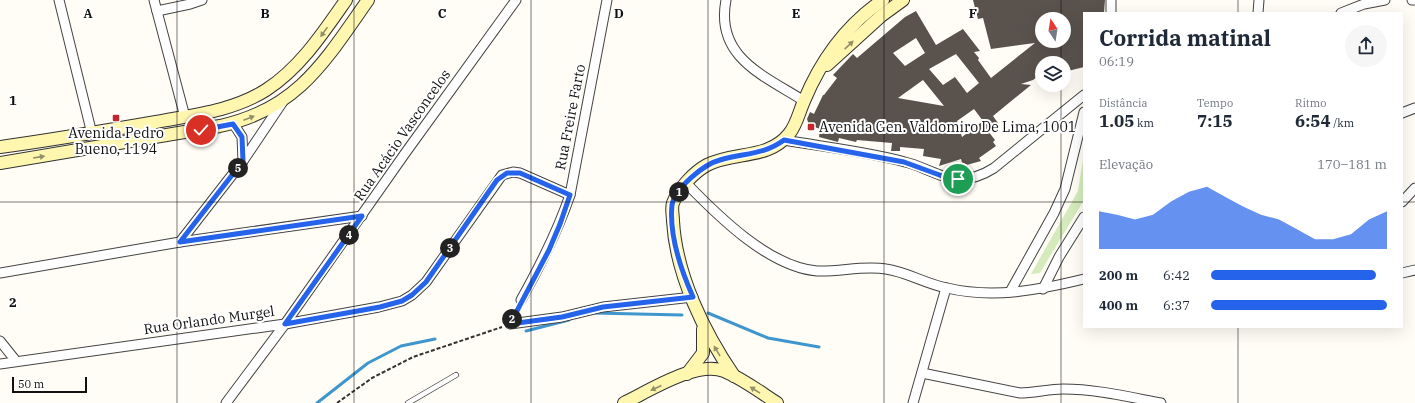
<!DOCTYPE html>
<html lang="pt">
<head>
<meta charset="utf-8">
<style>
	:root { --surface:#fff; --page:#f6f6f7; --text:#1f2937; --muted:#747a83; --accent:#2563eb }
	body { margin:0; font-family:"IBM Plex Serif",serif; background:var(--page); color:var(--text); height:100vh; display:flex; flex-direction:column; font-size:15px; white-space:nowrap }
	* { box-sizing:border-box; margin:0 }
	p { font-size:13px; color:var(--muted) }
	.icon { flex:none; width:22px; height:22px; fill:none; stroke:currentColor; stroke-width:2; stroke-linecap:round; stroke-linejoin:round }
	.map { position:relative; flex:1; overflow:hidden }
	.details { position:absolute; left:1083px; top:12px; width:320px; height:316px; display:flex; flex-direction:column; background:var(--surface); border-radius:0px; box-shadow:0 4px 16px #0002 }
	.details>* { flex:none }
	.needle { width:26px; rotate:348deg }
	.tools { position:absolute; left:1035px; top:12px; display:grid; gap:8px }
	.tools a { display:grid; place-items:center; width:36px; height:36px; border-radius:50%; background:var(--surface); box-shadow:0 4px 16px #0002; font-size:20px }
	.scale { position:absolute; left:12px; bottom:10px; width:75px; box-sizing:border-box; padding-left:4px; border:2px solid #111; border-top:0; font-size:11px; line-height:14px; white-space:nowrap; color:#111; -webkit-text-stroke:3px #fff; paint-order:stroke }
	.pin { position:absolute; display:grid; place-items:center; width:34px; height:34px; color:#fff; margin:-17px; border:2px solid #fff; border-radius:50%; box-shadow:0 1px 4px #0007 }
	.km { position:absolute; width:20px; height:20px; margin:-10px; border-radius:50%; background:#222; color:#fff; font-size:11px; line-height:20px; text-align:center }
	.round { display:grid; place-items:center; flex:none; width:42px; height:42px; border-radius:21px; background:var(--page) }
	.summary { display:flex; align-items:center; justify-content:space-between; height:68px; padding:0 16px }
	h1 { font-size:22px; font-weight:800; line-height:30px }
	.figures { display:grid; grid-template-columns:repeat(3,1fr); gap:6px; height:68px; padding:4px 16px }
	.figures div { display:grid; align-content:center }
	.figures b { font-size:17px; font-weight:800 }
	.figures small { font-size:11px; font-weight:400 }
	.figures p { font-size:11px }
	.chart { height:112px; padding:8px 16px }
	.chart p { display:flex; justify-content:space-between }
	.chart svg { width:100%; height:72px; margin-top:4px; fill:var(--accent); opacity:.7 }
	ul { padding:0 16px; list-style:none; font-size:13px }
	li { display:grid; grid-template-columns:64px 48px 1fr; align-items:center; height:30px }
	li i { height:10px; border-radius:5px; background:var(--accent) }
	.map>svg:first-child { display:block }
</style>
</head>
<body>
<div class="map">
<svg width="1415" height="403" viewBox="0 0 1415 403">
	<rect width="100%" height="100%" fill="#fffdf5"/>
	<path fill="#d5ebbd" d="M1084 154V200L1040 273 1031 274 1078 191Z"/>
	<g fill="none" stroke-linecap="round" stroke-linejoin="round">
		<g stroke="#3f96cf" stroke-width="3">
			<path d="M594 313 682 315"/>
			<path d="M708 313 768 338 819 347"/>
			<path d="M526 331 569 320"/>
			<path d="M317 403 368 363 401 346 435 339"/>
		</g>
	</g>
	<path fill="#5a524d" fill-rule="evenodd" d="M973 0H1105L1104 13H1084V67L1064 72V63H1042V73L1033 80 1021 84 1031 85 993 116 998 123 988 131 995 140 993 142 996 146 979 158 981 161 963 166 961 159 939 166 941 159 923 156 924 149 900 147V151H891L892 143 857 140 856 142 839 138 838 142 819 137 820 129 809 125 807 119 810 112 814 114 823 95H824L837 78 833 75 853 54 857 58 905 17 916 11 936 45 963 29 980 51 974 52 979 58 978 60 991 78 1035 43 991 49 983 18 978 19ZM1042 19H1064V41H1042ZM916 38 925 53 905 66 893 53ZM956 54 979 83 967 93 955 77 943 85 929 69ZM923 80 944 106 898 98ZM974 109 983 121 962 137 957 121Z"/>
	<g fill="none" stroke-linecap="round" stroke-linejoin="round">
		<g stroke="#444" stroke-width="6">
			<path id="lane" d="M408 403 456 375"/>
		</g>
		<g stroke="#444" stroke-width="11">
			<g id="street">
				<path d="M59 0 92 134"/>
				<path d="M154 0 185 117"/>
				<path d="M726 0C715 57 763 75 804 101"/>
				<path d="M1412 0H1415"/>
				<path d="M157 11 190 4 202 0"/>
				<path d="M1111 13V0"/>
				<path d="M1258 13 1259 0"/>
				<path d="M1341 13 1364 4 1385 0"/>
				<path d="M1402 113 1415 108"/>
				<path d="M233 123 242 137 243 161"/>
				<path d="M784 140C824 147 865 151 905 162 923 166 941 179 960 179 973 179 983 175 994 168L1084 95"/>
				<path d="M686 183C718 216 769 267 817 271 840 272 864 265 886 269 907 272 926 284 947 288 993 299 1039 290 1084 279"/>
				<path d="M1402 202 1415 188"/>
				<path d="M180 242 243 161 284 100"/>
				<path d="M0 273 180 242 362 216"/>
				<path d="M1402 273 1415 270"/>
				<path d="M1043 289 1059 257 1084 217"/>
				<path d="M1010 292 1054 213 1065 189 1084 112"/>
				<path d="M521 300C540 266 557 233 570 195L607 0"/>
				<path d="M510 324 562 317 603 307 693 297"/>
				<path d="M0 341 16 361"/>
				<path d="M0 364 285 324 379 307 402 301 412 295 426 282 502 175 513 172 520 173 570 195"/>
				<path d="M922 373 1020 393C1034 393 1049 389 1063 389 1096 389 1129 397 1161 403"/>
				<path d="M226 403 285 324 406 152 516 0"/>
				<path d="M913 403 946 288"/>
			</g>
		</g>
		<g stroke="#333" stroke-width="14">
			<g id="secondary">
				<path d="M827 65 881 16 903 0"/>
				<path d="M0 147C52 140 104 131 156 122 193 115 233 111 266 90 300 68 323 33 346 0"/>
				<path d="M0 163 220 126C298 109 325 61 368 0"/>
				<path d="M687 374 703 353V329"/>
				<path d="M734 376C704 332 676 275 673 221 673 215 671 208 673 203 678 189 694 172 707 165 734 151 768 160 789 134 797 124 799 112 804 101 821 60 846 25 883 0"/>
				<path d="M624 403C649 391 697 360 724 371 743 379 760 392 777 403"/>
			</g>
		</g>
		<path stroke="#333" stroke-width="2" stroke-dasharray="4 2" stroke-linecap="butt" d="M337 403 372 378 413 357 502 327"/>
		<use href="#lane" stroke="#fff" stroke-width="4.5"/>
		<use href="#street" stroke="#fff" stroke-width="9"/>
		<use href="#secondary" stroke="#fff6b0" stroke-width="12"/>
	</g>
	<defs><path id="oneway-solid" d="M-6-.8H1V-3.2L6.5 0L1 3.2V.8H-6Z"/></defs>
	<g fill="#948f68">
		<use href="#oneway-solid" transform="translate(324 32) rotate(125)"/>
		<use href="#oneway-solid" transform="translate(849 45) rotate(-43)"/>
		<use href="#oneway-solid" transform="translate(249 118) rotate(-21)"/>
		<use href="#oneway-solid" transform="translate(39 157) rotate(-9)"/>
		<use href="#oneway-solid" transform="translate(717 351) rotate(-121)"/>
		<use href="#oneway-solid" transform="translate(656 388) rotate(155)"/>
		<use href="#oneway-solid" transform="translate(755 390) rotate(-148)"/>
	</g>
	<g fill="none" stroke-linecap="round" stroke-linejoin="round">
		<g stroke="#fff" stroke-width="8">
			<path id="route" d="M201 130 233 124 242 137 243 161 180 242 362 216 285 324 380 307 402 301 412 295 426 282 497 180 507 173H520L570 195 560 224 549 250 510 324 562 317 603 307 693 297C681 270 669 235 672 205 675 188 704 164 720 160 743 153 764 155 784 140L904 162 945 177 958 179"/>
		</g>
		<use href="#route" stroke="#2563eb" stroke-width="5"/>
	</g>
	<path fill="none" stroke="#111" stroke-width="1" stroke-opacity="0.55" d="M177 0V403M354 0V403M531 0V403M708 0V403M884 0V403M1061 0V19M1238 0V13M1061 41V63M1061 85V403M0 202H1084M1402 202H1415M1238 327V403"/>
	<g fill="#c4262e" stroke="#fff" stroke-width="1.5">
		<rect x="112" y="114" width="8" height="8" rx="2"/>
		<rect x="807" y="123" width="8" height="8" rx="2"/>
	</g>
	<g text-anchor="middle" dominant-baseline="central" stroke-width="4" stroke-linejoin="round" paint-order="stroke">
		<g font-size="14" fill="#111" stroke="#fff">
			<text transform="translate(570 117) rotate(-79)">Rua Freire Farto</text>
			<text transform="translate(402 135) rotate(-55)">Rua Acácio Vasconcelos</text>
			<text transform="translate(209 320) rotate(-8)">Rua Orlando Murgel</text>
		</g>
		<g font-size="14" fill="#111" stroke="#fff" text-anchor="start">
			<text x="819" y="127">Avenida Gen. Valdomiro De Lima, 1001</text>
			<text x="116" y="133" text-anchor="middle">Avenida Pedro<tspan x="116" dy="16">Bueno, 1194</tspan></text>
		</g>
	</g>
	<g font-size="13" text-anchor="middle" font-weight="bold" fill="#111" stroke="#fff" stroke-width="4" stroke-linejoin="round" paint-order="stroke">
		<text x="88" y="18">A</text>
		<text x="265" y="18">B</text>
		<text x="442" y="18">C</text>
		<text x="619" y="18">D</text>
		<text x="796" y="18">E</text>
		<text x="973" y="18">F</text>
		<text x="13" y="105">1</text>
		<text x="13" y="307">2</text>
	</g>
</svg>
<div class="tools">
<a><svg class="needle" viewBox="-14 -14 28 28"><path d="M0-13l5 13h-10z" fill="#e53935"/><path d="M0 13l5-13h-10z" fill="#747a83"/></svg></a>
<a><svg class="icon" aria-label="layers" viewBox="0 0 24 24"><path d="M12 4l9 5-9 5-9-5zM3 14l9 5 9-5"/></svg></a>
</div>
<div class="scale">50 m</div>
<div class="pin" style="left:958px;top:179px;background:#1e9e55"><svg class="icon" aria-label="arrive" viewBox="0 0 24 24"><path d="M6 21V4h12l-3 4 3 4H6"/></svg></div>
<div class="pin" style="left:201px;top:130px;background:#d93025"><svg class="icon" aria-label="check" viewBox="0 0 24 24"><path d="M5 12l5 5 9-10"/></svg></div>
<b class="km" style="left:679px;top:192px">1</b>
<b class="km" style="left:512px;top:319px">2</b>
<b class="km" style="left:450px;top:248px">3</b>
<b class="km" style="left:349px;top:235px">4</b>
<b class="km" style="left:238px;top:168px">5</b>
<section class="details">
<div class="summary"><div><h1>Corrida matinal</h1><p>06:19</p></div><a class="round"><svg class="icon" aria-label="share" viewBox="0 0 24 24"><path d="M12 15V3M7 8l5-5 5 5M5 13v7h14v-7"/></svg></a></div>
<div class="figures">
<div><p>Distância</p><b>1.05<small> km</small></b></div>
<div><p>Tempo</p><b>7:15</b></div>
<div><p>Ritmo</p><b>6:54<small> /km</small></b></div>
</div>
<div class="chart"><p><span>Elevação</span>170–181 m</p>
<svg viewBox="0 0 160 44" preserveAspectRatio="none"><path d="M0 44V21L10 23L20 26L30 23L40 15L50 9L60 6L70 12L80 18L90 23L100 26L110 32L120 38L130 38L140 35L150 26L160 21V44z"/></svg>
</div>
<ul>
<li><b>200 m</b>6:42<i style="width:94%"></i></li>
<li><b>400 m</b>6:37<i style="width:100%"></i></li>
</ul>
</section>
</div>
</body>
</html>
